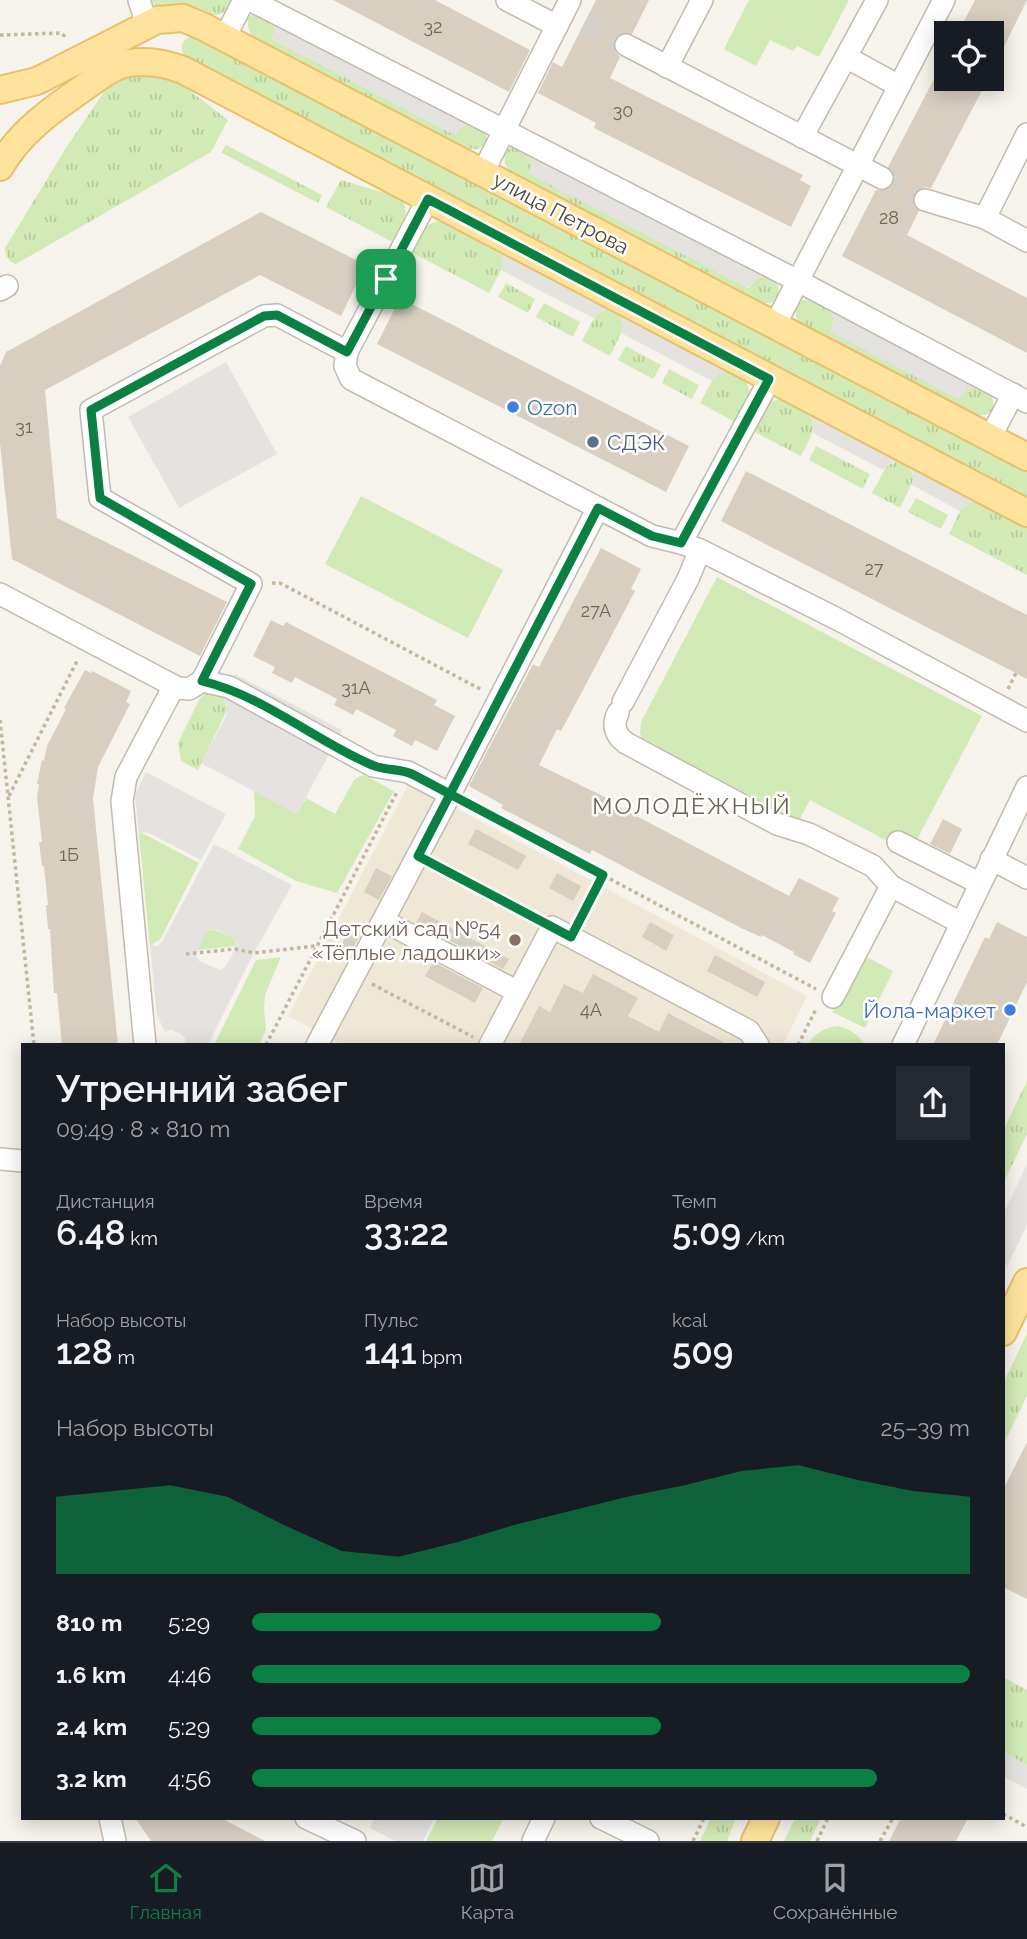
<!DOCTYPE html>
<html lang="ru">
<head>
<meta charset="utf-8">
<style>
	:root { --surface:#171b24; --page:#242831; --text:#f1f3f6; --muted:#9ea1a6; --line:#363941; --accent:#0b8043 }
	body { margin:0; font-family:Raleway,sans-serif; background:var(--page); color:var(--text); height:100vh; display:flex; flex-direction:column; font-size:26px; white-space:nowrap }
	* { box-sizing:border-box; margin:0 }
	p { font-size:23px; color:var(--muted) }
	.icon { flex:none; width:38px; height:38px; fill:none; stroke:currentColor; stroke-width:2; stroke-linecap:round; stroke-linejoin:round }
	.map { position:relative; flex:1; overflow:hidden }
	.panel { position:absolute; left:21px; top:1043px; width:984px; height:777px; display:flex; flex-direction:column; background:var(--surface); border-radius:0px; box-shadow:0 4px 18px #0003 }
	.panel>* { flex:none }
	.tools { position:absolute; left:934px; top:21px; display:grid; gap:14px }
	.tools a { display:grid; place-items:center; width:70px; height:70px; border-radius:0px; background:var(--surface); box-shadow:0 4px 18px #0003; font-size:35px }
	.pin { position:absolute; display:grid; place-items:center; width:60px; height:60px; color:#fff; margin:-30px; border-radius:14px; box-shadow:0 4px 10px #0006 }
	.round { display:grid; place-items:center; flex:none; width:74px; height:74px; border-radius:0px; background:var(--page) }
	.headline { display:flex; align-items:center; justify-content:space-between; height:119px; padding:0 35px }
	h1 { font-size:38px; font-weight:600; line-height:52px }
	.metrics { display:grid; grid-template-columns:repeat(3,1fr); gap:10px; height:119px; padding:7px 35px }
	.metrics div { display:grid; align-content:center }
	.metrics b { font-size:35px; font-weight:600 }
	.metrics small { font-size:19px; font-weight:400 }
	.metrics p { font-size:19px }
	.chart { height:196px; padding:14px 35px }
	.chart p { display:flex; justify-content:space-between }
	.chart svg { width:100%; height:126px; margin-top:7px; fill:var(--accent); opacity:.7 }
	ul { padding:0 35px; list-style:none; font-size:23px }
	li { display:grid; grid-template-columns:112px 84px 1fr; align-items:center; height:52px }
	li i { height:18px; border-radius:9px; background:var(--accent) }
	.menu { display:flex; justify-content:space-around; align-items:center; height:98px; border-top:2px solid var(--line); background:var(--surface); font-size:19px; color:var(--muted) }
	.menu a { display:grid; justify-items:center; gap:4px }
	.menu .selected { color:var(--accent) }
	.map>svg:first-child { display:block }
</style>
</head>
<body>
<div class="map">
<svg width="1027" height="1841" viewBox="0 0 1027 1841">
	<defs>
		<pattern id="grass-tufts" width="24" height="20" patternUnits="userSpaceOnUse" patternTransform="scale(1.75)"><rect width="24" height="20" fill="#d2eab5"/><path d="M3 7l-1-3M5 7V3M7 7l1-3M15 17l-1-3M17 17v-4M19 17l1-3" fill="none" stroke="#b6ca9c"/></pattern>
	</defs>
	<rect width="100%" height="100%" fill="#f6f3ec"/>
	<path fill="#efe8d6" d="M409 783 807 996 783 1045H343L288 1016Z"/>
	<g fill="url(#grass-tufts)">
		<path d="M150 0H233C218 28 208 10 185 6 175 5 166 6 156 6Z"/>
		<path d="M255 12 273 20 275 30 272 39 455 135 458 129 470 123 486 131 487 144 478 149H465L255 39C249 32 247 27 248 18Z"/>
		<path d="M194 36 1027 471V500L184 56C179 46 183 38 194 36Z"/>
		<path d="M143 74 176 80 228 120 211 152 16 264C8 261 5 256 5 248L66 148 108 86 131 75Z"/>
		<path d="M226 145 322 195 318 203 222 153Z"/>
		<path d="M517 146C527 153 537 159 529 173L748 288 757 278H769L778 285 779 297 771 303H757L511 174 505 164 504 152 512 147Z"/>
		<path d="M341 180 399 197C413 213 402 227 394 243L326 207Z"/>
		<path d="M439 221 446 222 500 252 504 265 489 293 411 252C418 238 422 224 439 221Z"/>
		<path d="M506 283 535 299 528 313 498 297Z"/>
		<path d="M802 300C815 299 830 307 834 320L831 332 959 398 967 389 980 388 992 396 994 409 986 415H973L803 326 796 317V306Z"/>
		<path d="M544 303 580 322 573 337 536 317Z"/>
		<path d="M609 309 620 315 624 327 610 356 582 341 597 313Z"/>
		<path d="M626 346 661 365 653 379 618 360Z"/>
		<path d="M669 369 699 385 692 399 662 383Z"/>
		<path d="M722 372C729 371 733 372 739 376 759 388 744 407 737 423L700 403 712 381Z"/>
		<path d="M779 399C787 400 793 404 800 408 823 420 810 439 801 456L751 430 767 403Z"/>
		<path d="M816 446 870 474 863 489 809 460Z"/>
		<path d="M899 461 910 467 914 479 900 508 872 493 887 465Z"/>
		<path d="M916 498 948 515 941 529 908 512Z"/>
		<path d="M971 502 983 504 1027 527V575L949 534 960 511Z"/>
		<path d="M211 693 224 698 227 710 198 770 181 761 178 743 200 698 205 694Z"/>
		<path d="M213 929 234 938 236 946 197 950 206 932Z"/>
		<path d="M1027 1081V1134L1003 1184V1131Z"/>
		<path d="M1027 1333V1396L1003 1445V1384Z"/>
		<path d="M1003 1677 1027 1690V1765L1003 1752Z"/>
		<path d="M711 1818H736L727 1841H700Z"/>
		<path d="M795 1818H821L810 1841H784Z"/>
	</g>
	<g fill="#d2eab5">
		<path d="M749 0H849L819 57 797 46 793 51 770 40 756 66 724 49Z"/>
		<path d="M361 496 503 570 468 638 325 564Z"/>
		<path d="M717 577 982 716 910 853 810 800 798 822 642 738 640 733 641 722Z"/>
		<path d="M360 776H366L394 791 337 893 296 881 238 849 255 816 254 790 297 814 306 798 335 814 354 780Z"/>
		<path d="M142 833 199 863 160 940 153 943V947L150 946 139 835Z"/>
		<path d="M861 954 893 971 865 1028 832 1012Z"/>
		<path d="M281 957 265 995 264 1008 266 1030 259 1045H214L256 960Z"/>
		<path d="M838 1026C850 1029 858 1034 865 1045H808C815 1032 824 1028 838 1026Z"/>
		<path d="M438 1818H504L492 1841H426Z"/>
	</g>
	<g fill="#e5e3e0" fill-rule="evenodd">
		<path d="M273 20 470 123 458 129 455 135 272 39 275 30Z"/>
		<path d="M529 154 769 278H757L747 288 528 173 532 164Z"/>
		<path d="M496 248 615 311 732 372H722L712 381 621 333 623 321 615 311 603 310 593 318 501 270 503 259Z"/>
		<path d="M828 309 980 388 967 389 958 399 831 332 834 320Z"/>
		<path d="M226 362 277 454 179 508 128 417Z"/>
		<path d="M806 411 905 463 983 504 971 502 960 511 912 485 913 473 905 463 893 462 883 470 813 433V421Z"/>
		<path d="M235 674 342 730 297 814 201 763 226 716 227 704 224 698Z"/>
		<path d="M146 772 226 814 201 860 151 834 144 832 139 835 135 795Z"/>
		<path d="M214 844 292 885 254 953 208 1045H185V1038L181 1034 171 1030 165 1032 157 1015 150 946H157L162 942ZM211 929H215L233 938 236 943 235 949 226 966 220 970 199 961 196 956 206 932Z"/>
		<path d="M1027 1164V1225L1003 1275 1006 1266 1003 1260V1215Z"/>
		<path d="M1003 1752 1027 1765V1789L1003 1776Z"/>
		<path d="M375 1818H434L423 1841H395L370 1828Z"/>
	</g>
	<g fill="#d8cfc1">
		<path d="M333 0H435L530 50 509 92Z"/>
		<path d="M596 0H649L632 34H620L614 40 615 51 620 57 610 78 803 175 800 180 811 186 791 227 594 128 596 123 538 93 553 62 562 67Z"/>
		<path d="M975 0H1027L992 71V33H958Z"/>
		<path d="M934 79H988L931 188 921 187 913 196 912 204 919 211 907 235 1027 298V353L842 256 876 190 888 189 894 183 893 172 888 167Z"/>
		<path d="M261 212 366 265 341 316 260 275 45 390 57 518 227 602 200 656 12 559 0 443V366L6 352Z"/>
		<path d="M400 298 689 446 666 492 377 344Z"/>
		<path d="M746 471 1027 615V679L721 521Z"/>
		<path d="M601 548 641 569 631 589 635 591 583 690 561 731 557 729 539 765 607 798 606 800 789 896 799 878 839 898 832 911 836 913 810 963 793 954 794 952 762 935 761 937 741 928 592 850 590 854 501 808 503 805 469 786 533 664 539 667Z"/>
		<path d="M271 620 283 626 286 622 437 700 434 705 455 716 437 751 415 740 412 746 393 736 396 730 356 709 353 715 334 705 337 699 295 677 292 683 272 673 275 667 253 656Z"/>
		<path d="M85 670 91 673 92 671 131 691 126 702 130 704 98 767 93 799 118 1045H62L57 993H54L50 929H48L46 905H48L44 866H42L39 842H42L37 797 39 784H37L42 760 44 761 47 746 66 709 64 708Z"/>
		<path d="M943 819 962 829 950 854 930 844Z"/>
		<path d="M476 829 526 856 518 870 468 844Z"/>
		<path d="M376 868 392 876 379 900 364 892Z"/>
		<path d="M557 873 581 886 573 901 549 888Z"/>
		<path d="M422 912 509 959 503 969 416 923Z"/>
		<path d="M650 922 674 935 666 951 642 937Z"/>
		<path d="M997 922 1027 937V982L997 1045H933L985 937 989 939Z"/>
		<path d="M349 930 360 935 347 960 337 954Z"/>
		<path d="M715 955 765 982 757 997 707 971Z"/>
		<path d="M433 962 483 988 475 1003 425 976Z"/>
		<path d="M593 974 638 998 628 1016 659 1032 668 1013 729 1045H519L539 1006 550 1012 564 984 583 993Z"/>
		<path d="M1027 1442V1599L1003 1587V1490Z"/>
		<path d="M135 1818H221L265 1841H151Z"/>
		<path d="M901 1818H968L956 1841H889Z"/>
	</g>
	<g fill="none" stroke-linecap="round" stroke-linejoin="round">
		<g stroke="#d4d0c8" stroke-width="21" stroke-dasharray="21 10" stroke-linecap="butt">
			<path d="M584 24 626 45"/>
			<path d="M882 178 925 200"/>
		</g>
		<g stroke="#c2bbae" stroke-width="24">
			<g id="minor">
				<path d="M139 0 147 25"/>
				<path d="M250 0 798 281 1027 402"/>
				<path d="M507 0 557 26"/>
				<path d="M225 37 244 0"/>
				<path d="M626 45 882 178"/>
				<path d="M846 57 877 0"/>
				<path d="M667 67 702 0"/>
				<path d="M1027 134 985 218 1027 241"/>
				<path d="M802 137 846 57 899 86"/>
				<path d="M483 172 570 0"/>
				<path d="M925 200 985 218"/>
				<path d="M0 290 7 286"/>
				<path d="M775 325 944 0"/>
				<path d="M347 352 345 366 351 379 652 536 681 543 700 550 839 620 1027 721"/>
				<path d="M990 438 1013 394"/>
				<path d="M681 543 770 379"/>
				<path d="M0 594 178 688 189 689 202 681 229 687 373 766 408 772 450 794"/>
				<path d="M202 681 251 584 100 498 91 410 264 316 277 315 347 352 428 199"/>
				<path d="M623 702 688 579 700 550"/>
				<path d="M618 713C612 725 615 735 626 743L777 824 809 834 873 866 891 886 961 923"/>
				<path d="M898 842 979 883"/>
				<path d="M991 859 1027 878"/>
				<path d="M384 921 518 992"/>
				<path d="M833 997 891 886"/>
				<path d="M145 1045 122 801 126 777 174 686"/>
				<path d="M317 1045 446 802 598 508"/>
				<path d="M490 1045 552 927 749 1031 758 1045"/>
				<path d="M903 1045 1027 787"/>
				<path d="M0 1159 23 1161"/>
				<path d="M110 1818 115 1841"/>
				<path d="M306 1818 355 1841"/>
				<path d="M601 1818 648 1841"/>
				<path d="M533 1841 544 1818"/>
			</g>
		</g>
		<g stroke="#e6c16a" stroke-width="30">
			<g id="major">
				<path d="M0 90 37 81 157 20 183 18 204 27 1027 457"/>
				<path d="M0 167C19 133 50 111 82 89 96 79 111 66 129 63 148 60 165 63 183 70L1027 513"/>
				<path d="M1003 1332 1027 1282"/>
				<path d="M755 1841 766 1818"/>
			</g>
		</g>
		<g stroke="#c4b79f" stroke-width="3.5" stroke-dasharray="3.5 3.5" stroke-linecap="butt">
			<path d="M0 35 61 33 67 38"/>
			<path d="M272 583H280L482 690"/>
			<path d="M1008 689 1016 673"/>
			<path d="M0 720 34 1045"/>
			<path d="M9 796 78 659"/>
			<path d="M468 803 816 989"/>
			<path d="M436 866 535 918"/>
			<path d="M580 920 603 875"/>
			<path d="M186 954 235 949 254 953 315 946"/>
			<path d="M372 984 473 1037"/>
			<path d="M266 1045 397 792"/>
			<path d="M798 1045 816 1009"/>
			<path d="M1003 1814 1027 1827"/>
			<path d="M693 1841 704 1818"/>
			<path d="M817 1841 828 1818"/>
			<path d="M880 1841 893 1818"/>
		</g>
		<use href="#minor" stroke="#fff" stroke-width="21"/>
		<use href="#major" stroke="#ffe39c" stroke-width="26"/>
	</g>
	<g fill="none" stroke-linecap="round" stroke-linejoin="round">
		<g stroke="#fff" stroke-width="14">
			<path id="route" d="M386 279 347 352 277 315 264 316 91 410 100 498 251 584 202 681C264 696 314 740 372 765 385 771 401 768 414 775 477 808 540 842 603 875L571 937 418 856 446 802 450 794 598 508 652 536 681 543 769 379 428 199 386 279"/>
		</g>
		<use href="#route" stroke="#0b8043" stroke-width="9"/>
	</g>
	<g fill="#3f7fe0" stroke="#fff" stroke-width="2.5">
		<circle cx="513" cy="407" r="7"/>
		<circle cx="1010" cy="1010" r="7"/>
	</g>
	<circle fill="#5c6f8a" stroke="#fff" stroke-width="2.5" cx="593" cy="442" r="7"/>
	<circle fill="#8d6e63" stroke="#fff" stroke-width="2.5" cx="515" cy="940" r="7"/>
	<g text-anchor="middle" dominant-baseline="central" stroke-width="5" stroke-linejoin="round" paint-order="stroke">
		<g font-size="18" fill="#6e675b">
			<text x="433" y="26">32</text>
			<text x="623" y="110">30</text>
			<text x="889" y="217">28</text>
			<text x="24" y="426">31</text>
			<text x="874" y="568">27</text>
			<text x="596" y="610">27А</text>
			<text x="356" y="687">31А</text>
			<text x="69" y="854">1Б</text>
			<text x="591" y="1009">4А</text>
		</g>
		<g font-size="21" fill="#4b4439" stroke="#fff">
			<text transform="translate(561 213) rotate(28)">улица Петрова</text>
		</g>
		<g font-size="21" fill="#366cbe" stroke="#fff" text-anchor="start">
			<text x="527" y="407">Ozon</text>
			<text x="996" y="1010" text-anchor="end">Йола-маркет</text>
		</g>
		<g font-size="21" fill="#4e5e75" stroke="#fff" text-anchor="start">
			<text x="607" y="442">СДЭК</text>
		</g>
		<g font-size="21" fill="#785e54" stroke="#fff" text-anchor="end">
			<text x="501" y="928">Детский сад №54<tspan x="501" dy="24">«Тёплые ладошки»</tspan></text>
		</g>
		<g font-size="23" letter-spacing="2" fill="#6e6250" stroke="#fff">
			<text x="692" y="805">МОЛОДЁЖНЫЙ</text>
		</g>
	</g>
</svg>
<div class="tools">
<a><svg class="icon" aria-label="locate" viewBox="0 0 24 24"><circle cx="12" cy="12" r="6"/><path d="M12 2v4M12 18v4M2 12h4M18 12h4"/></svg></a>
</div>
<div class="pin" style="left:386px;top:279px;background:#1e9e55"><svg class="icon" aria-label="arrive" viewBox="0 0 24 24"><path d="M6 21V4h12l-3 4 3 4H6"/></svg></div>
<section class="panel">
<div class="headline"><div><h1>Утренний забег</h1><p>09:49 · 8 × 810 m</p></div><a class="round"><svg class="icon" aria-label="share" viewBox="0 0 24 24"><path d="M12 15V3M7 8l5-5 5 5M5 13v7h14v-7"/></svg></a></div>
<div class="metrics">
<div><p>Дистанция</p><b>6.48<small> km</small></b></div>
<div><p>Время</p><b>33:22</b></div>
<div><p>Темп</p><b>5:09<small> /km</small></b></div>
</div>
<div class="metrics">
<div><p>Набор высоты</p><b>128<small> m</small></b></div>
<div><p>Пульс</p><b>141<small> bpm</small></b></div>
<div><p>kcal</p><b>509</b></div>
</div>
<div class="chart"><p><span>Набор высоты</span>25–39 m</p>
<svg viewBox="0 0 160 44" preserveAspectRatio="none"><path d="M0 44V17L10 15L20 13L30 17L40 27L50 36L60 38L70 33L80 27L90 22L100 17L110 13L120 8L130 6L140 11L150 15L160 17V44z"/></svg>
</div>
<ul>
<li><b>810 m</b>5:29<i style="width:57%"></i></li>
<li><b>1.6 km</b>4:46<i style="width:100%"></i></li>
<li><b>2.4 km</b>5:29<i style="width:57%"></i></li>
<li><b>3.2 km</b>4:56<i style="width:87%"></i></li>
</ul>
</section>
</div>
<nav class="menu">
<a class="selected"><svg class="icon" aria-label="home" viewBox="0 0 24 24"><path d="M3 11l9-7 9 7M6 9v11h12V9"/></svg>Главная</a>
<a><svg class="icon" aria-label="map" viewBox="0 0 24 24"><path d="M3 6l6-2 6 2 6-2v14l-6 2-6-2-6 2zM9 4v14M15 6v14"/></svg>Карта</a>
<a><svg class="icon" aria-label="saved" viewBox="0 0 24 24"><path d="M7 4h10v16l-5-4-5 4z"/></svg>Сохранённые</a>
</nav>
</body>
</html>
